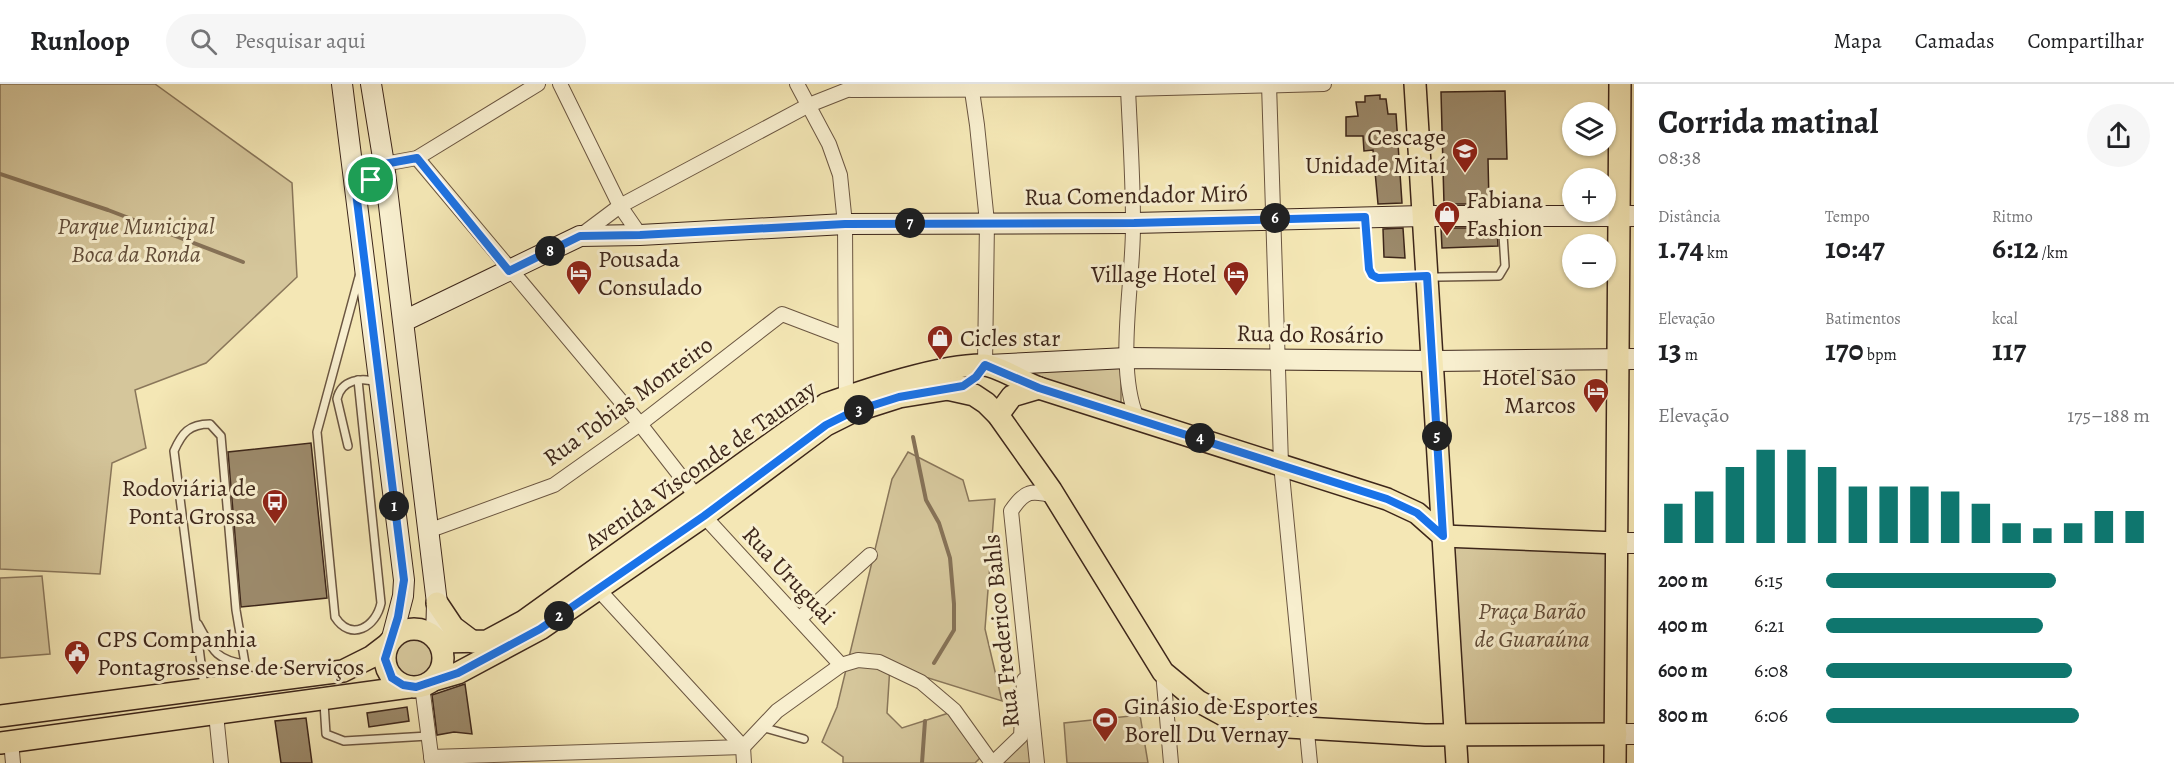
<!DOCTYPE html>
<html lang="pt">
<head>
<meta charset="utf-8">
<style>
	:root { --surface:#fff; --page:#f6f6f6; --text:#202124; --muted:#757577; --line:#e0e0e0; --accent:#0f766e }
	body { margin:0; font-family:Alegreya,serif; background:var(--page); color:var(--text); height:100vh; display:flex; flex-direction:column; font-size:22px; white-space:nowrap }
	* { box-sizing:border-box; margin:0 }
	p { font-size:20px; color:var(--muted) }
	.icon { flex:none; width:33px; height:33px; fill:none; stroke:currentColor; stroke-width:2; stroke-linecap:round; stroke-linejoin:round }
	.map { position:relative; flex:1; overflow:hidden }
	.side { display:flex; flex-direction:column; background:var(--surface); width:540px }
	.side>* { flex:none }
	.controls { position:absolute; left:1562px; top:18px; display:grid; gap:12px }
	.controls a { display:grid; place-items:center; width:54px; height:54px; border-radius:50%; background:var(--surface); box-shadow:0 2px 4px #0004; font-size:30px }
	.pin { position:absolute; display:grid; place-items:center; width:51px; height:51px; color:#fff; margin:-26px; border:3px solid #fff; border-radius:50%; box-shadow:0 2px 6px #0007 }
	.km { position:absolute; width:30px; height:30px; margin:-15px; border-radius:50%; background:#222; color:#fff; font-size:16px; line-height:30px; text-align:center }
	.round { display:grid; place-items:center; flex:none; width:63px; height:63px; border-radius:32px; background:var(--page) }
	.overview { display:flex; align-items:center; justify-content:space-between; height:102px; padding:0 24px }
	h1 { font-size:33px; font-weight:600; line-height:45px }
	.stats { display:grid; grid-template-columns:repeat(3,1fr); gap:9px; height:102px; padding:6px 24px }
	.stats div { display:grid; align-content:center }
	.stats b { font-size:30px; font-weight:600 }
	.stats small { font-size:16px; font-weight:400 }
	.stats p { font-size:16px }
	.chart { height:168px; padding:12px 24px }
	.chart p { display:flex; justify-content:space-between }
	.chart svg { width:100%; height:108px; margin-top:6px; stroke:var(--accent); stroke-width:6 }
	ul { padding:0 24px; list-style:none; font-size:20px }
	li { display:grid; grid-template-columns:96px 72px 1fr; align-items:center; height:45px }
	li i { height:15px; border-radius:8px; background:var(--accent) }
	header { display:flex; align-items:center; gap:36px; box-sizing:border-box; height:84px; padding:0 30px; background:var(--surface); border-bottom:2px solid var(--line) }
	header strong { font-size:28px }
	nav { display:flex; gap:33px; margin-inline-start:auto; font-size:21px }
	.search { width:420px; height:54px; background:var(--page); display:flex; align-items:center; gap:15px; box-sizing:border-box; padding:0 21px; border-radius:33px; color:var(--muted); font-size:22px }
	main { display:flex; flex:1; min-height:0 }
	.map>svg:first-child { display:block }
</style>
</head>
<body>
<header>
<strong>Runloop</strong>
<div class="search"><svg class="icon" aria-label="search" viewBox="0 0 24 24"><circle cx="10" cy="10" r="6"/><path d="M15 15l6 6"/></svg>Pesquisar aqui</div>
<nav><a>Mapa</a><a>Camadas</a><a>Compartilhar</a></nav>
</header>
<main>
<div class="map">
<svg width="1634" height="679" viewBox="0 0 1634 679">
	<rect width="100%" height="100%" fill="#f4e7b5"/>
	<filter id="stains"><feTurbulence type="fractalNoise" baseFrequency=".00333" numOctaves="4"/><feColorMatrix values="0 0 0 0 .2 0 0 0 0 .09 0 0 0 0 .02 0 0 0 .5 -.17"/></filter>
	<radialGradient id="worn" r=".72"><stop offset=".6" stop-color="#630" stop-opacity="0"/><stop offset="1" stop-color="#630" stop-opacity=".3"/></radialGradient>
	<g fill="#d5c69b" stroke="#89765a" stroke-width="1.5">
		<path d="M0 0H155L292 99 297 193 206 279 135 306 146 364 112 379 100 490 0 485Z"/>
		<path d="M1121 281V323L1016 288Z"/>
		<path d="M908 368 963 396 969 417 995 415 985 545 1002 617 890 582 887 629 902 644 952 628 982 672 975 679H843V673L822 658 837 623 892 395Z"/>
		<path d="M1450 460 1610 467 1609 643H1461Z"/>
		<path d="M42 492 50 570 0 574V494Z"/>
		<circle cx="414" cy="574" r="23"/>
		<path d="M1140 631 1148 679H1067L1064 639Z"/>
		<path d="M1026 642 1037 679H1001Z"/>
	</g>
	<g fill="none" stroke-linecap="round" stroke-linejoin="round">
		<g stroke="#867257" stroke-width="4">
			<path d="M0 90 108 126 243 178"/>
			<path d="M913 353 926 416 939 439 950 474 954 520V546L934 579"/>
			<path d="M922 679 925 637"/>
		</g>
	</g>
	<g fill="#9c8a6b" stroke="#3d261a" stroke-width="1.5">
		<path d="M1505 7 1507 75H1488L1489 120H1444L1441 8Z"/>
		<path d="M1380 11V15H1386L1388 30H1396L1402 119 1378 120 1373 66 1364 67 1363 52H1346V33L1358 32 1356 18H1365V12Z"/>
		<path d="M1403 144 1405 174 1384 173 1383 145Z"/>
		<path d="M1441 144H1497L1498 162 1442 164Z"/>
		<path d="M311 359 327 514 241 523 228 368Z"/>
		<path d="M465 600 472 650 454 648 437 651 432 611Z"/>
		<path d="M407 623 409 637 369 643 367 629Z"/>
		<path d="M306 634 312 679H281L275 637Z"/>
	</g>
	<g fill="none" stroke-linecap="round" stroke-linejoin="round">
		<g stroke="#6b5641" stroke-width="10">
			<g id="lane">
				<path d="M1366 136 1369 185 1372 191 1378 194 1499 192 1505 182 1502 135"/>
				<path d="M358 296 381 519C376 543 351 558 335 533L317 348 360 189"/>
				<path d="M348 362 337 315C341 296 362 292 378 299"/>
				<path d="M198 540C212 565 215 576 245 580"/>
				<path d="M204 603 174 367C182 349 189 340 210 340L221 352 236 526 248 597"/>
				<path d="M324 619 326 650 344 657 428 652"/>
				<path d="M762 643 804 655"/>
			</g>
		</g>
		<g stroke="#6b5641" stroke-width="16">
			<g id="street">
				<path d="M560 0 620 122 640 151"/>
				<path d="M797 0 829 60 840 91 845 140 846 313"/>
				<path d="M1125 0 1128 5C1130 49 1133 94 1133 138 1134 196 1115 282 1137 334"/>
				<path d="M1269 0 1281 380 1310 679"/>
				<path d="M967 1 972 7 977 41 987 138 985 281"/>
				<path d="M851 6 1128 5 1324 0"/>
				<path d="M417 74 640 340 696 412"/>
				<path d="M384 80 417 74 538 0"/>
				<path d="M580 152 620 122 809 21 857 2"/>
				<path d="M704 432 841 581"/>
				<path d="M428 447 554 401 640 340 782 230 845 254"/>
				<path d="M597 504 743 663 744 679"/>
				<path d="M799 535 870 471"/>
				<path d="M1163 588 1171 679"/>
				<path d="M422 602 432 679"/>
				<path d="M216 630 221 679"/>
				<path d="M11 657 13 679"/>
				<path d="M431 673 743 663 777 627 841 581 858 576 879 578 921 598 954 626 992 679"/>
				<path d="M993 679 1021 652 1024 596"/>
				<path d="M1037 679 1011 427C1025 406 1031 406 1055 412"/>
			</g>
		</g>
		<g stroke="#3d261a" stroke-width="22">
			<g id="secondary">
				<path d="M342 0 404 496 403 512 392 554"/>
				<path d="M371 0 384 80 437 519 436 555"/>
				<path d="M404 237 580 152 640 151 845 140 1133 139 1423 132H1634"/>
				<path d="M988 281 1127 274 1432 277 1634 275"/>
				<path d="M1617 459H1634"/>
				<path d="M1616 650H1634"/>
			</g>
		</g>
		<g stroke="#3d261a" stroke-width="24">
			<g id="primary">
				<path d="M1415 0 1457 679"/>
				<path d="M947 305 974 311 986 319 998 331 1051 406 1163 588 1198 617 1231 635 1271 642 1425 651 1616 650"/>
				<path d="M998 331 1012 312 1039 304"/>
				<path d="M1443 452 1617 459"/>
				<path d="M437 519 453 543 473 558"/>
				<circle cx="414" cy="574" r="29"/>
				<path d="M439 558 487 557 524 537 826 320C866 306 942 280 984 281 998 282 1025 299 1039 304L1387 415 1417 429 1443 452"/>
				<path d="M434 596 458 589 540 545 704 432 826 341 852 328 899 313 961 303"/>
				<path d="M0 632 343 587 371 573 388 560"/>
				<path d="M0 659 409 603"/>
				<path d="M1615 679 1620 0"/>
			</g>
		</g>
		<use href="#lane" stroke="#f8efcf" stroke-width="7"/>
		<use href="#street" stroke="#f8efcf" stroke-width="14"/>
		<use href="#secondary" stroke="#f8efcf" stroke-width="20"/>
		<use href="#primary" stroke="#f4e7b5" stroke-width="21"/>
	</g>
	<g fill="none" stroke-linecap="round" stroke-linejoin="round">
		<g stroke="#fff" stroke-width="12">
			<path id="route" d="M417 74 509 187 580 152 640 151 845 140 1134 139 1365 133 1369 185 1372 191 1378 194 1427 192 1443 452 1417 429 1387 415 1039 304 985 281 976 293 963 302 899 313 852 328 826 341 704 432 540 545 458 589 416 603 403 601 392 594 385 575 398 533 404 496 353 84 360 94 371 96 381 90 384 80Z"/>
		</g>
		<use href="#route" stroke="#1a73e8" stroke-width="8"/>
	</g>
	<defs>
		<g id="university-pin" transform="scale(1.35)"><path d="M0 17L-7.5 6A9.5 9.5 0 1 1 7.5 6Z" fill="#8f2418" stroke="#f8efcf"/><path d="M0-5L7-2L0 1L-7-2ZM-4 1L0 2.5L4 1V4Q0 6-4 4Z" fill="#fff"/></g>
		<g id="shop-pin" transform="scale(1.35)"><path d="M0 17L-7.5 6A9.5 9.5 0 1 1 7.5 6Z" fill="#8f2418" stroke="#f8efcf"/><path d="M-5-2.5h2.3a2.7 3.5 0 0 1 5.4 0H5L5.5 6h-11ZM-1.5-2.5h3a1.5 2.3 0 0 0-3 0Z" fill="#fff"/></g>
		<g id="hotel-pin" transform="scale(1.35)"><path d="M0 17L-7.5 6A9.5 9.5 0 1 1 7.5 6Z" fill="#8f2418" stroke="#f8efcf"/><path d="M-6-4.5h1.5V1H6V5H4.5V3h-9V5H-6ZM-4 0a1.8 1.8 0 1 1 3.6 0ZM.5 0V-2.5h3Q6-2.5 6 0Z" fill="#fff"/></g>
		<g id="bus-pin" transform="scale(1.35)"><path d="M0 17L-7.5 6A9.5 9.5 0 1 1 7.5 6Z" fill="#8f2418" stroke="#f8efcf"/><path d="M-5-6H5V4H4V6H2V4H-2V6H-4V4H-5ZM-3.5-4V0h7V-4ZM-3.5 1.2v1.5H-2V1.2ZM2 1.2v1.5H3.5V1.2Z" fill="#fff"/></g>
		<g id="civic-pin" transform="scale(1.35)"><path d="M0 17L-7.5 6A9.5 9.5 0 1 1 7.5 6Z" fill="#8f2418" stroke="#f8efcf"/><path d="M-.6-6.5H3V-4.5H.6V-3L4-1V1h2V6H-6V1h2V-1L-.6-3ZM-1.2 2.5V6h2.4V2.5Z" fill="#fff"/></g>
		<g id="stadium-pin" transform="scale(1.35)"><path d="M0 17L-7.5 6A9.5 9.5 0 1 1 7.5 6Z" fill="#8f2418" stroke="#f8efcf"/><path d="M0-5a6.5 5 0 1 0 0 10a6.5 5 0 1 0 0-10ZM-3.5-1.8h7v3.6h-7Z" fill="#fff"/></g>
	</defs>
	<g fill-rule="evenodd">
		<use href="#university-pin" x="1465" y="67"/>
		<use href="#shop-pin" x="1447" y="130"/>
		<use href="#hotel-pin" x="579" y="189"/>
		<use href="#hotel-pin" x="1236" y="190"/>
		<use href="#shop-pin" x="940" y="254"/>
		<use href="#hotel-pin" x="1596" y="307"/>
		<use href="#bus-pin" x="275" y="418"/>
		<use href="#civic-pin" x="77" y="569"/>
		<use href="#stadium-pin" x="1105" y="636"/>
	</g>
	<g text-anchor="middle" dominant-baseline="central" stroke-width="6" stroke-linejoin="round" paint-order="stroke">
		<g font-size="24" fill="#3d261a" stroke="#f8efcf" text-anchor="start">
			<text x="1446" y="53" text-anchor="end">Cescage<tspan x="1446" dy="28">Unidade Mitaí</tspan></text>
			<text x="1466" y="116">Fabiana<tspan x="1466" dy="28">Fashion</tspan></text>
			<text x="598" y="175">Pousada<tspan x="598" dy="28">Consulado</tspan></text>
			<text x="1216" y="190" text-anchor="end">Village Hotel</text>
			<text x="960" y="254">Cicles star</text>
			<text x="1576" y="293" text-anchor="end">Hotel São<tspan x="1576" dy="28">Marcos</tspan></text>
			<text x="256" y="404" text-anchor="end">Rodoviária de<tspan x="256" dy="28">Ponta Grossa</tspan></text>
			<text x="97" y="555">CPS Companhia<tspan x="97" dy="28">Pontagrossense de Serviços</tspan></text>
			<text x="1124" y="622">Ginásio de Esportes<tspan x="1124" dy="28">Borell Du Vernay</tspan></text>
		</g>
		<g font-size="24" fill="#3d261a" stroke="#f8efcf">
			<text transform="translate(1136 111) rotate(-1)">Rua Comendador Miró</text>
			<text transform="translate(1310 250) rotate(1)">Rua do Rosário</text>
			<text transform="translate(628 317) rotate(-36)">Rua Tobias Monteiro</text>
			<text transform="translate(700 381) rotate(-35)">Avenida Visconde de Taunay</text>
			<text transform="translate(789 491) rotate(47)">Rua Uruguai</text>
			<text transform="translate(1001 547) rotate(-96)">Rua Frederico Bahls</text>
		</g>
		<g font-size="24" font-style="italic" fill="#634e3a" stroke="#f8efcf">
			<text x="136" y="142">Parque Municipal<tspan x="136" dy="28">Boca da Ronda</tspan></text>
			<text x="1532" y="527">Praça Barão<tspan x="1532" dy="28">de Guaraúna</tspan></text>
		</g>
	</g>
	<rect width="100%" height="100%" filter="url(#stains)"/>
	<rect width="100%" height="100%" fill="url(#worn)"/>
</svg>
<div class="controls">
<a><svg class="icon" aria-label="layers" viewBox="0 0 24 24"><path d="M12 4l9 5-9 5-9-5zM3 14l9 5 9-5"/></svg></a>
<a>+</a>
<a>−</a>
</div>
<div class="pin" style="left:371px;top:96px;background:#1e9e55"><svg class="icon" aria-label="arrive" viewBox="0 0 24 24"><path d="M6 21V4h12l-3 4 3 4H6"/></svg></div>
<b class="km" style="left:394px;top:422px">1</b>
<b class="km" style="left:559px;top:532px">2</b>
<b class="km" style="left:859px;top:326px">3</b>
<b class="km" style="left:1200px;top:354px">4</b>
<b class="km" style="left:1437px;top:352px">5</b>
<b class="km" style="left:1275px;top:134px">6</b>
<b class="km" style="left:910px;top:139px">7</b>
<b class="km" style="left:550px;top:167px">8</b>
</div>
<section class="side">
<div class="overview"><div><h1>Corrida matinal</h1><p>08:38</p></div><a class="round"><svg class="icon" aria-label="share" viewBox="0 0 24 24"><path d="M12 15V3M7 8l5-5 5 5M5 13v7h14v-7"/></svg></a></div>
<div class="stats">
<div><p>Distância</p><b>1.74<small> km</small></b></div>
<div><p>Tempo</p><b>10:47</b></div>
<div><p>Ritmo</p><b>6:12<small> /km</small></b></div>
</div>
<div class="stats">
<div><p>Elevação</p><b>13<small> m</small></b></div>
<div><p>Batimentos</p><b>170<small> bpm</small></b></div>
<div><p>kcal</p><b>117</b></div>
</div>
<div class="chart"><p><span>Elevação</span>175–188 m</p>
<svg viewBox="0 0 160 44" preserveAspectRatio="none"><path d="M5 44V28M15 44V23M25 44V13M35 44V6M45 44V6M55 44V13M65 44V21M75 44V21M85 44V21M95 44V23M105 44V28M115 44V36M125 44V38M135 44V36M145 44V31M155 44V31"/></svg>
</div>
<ul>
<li><b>200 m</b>6:15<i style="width:71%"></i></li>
<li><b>400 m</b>6:21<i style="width:67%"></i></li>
<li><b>600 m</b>6:08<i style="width:76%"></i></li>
<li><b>800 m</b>6:06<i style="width:78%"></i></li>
</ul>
</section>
</main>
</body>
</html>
